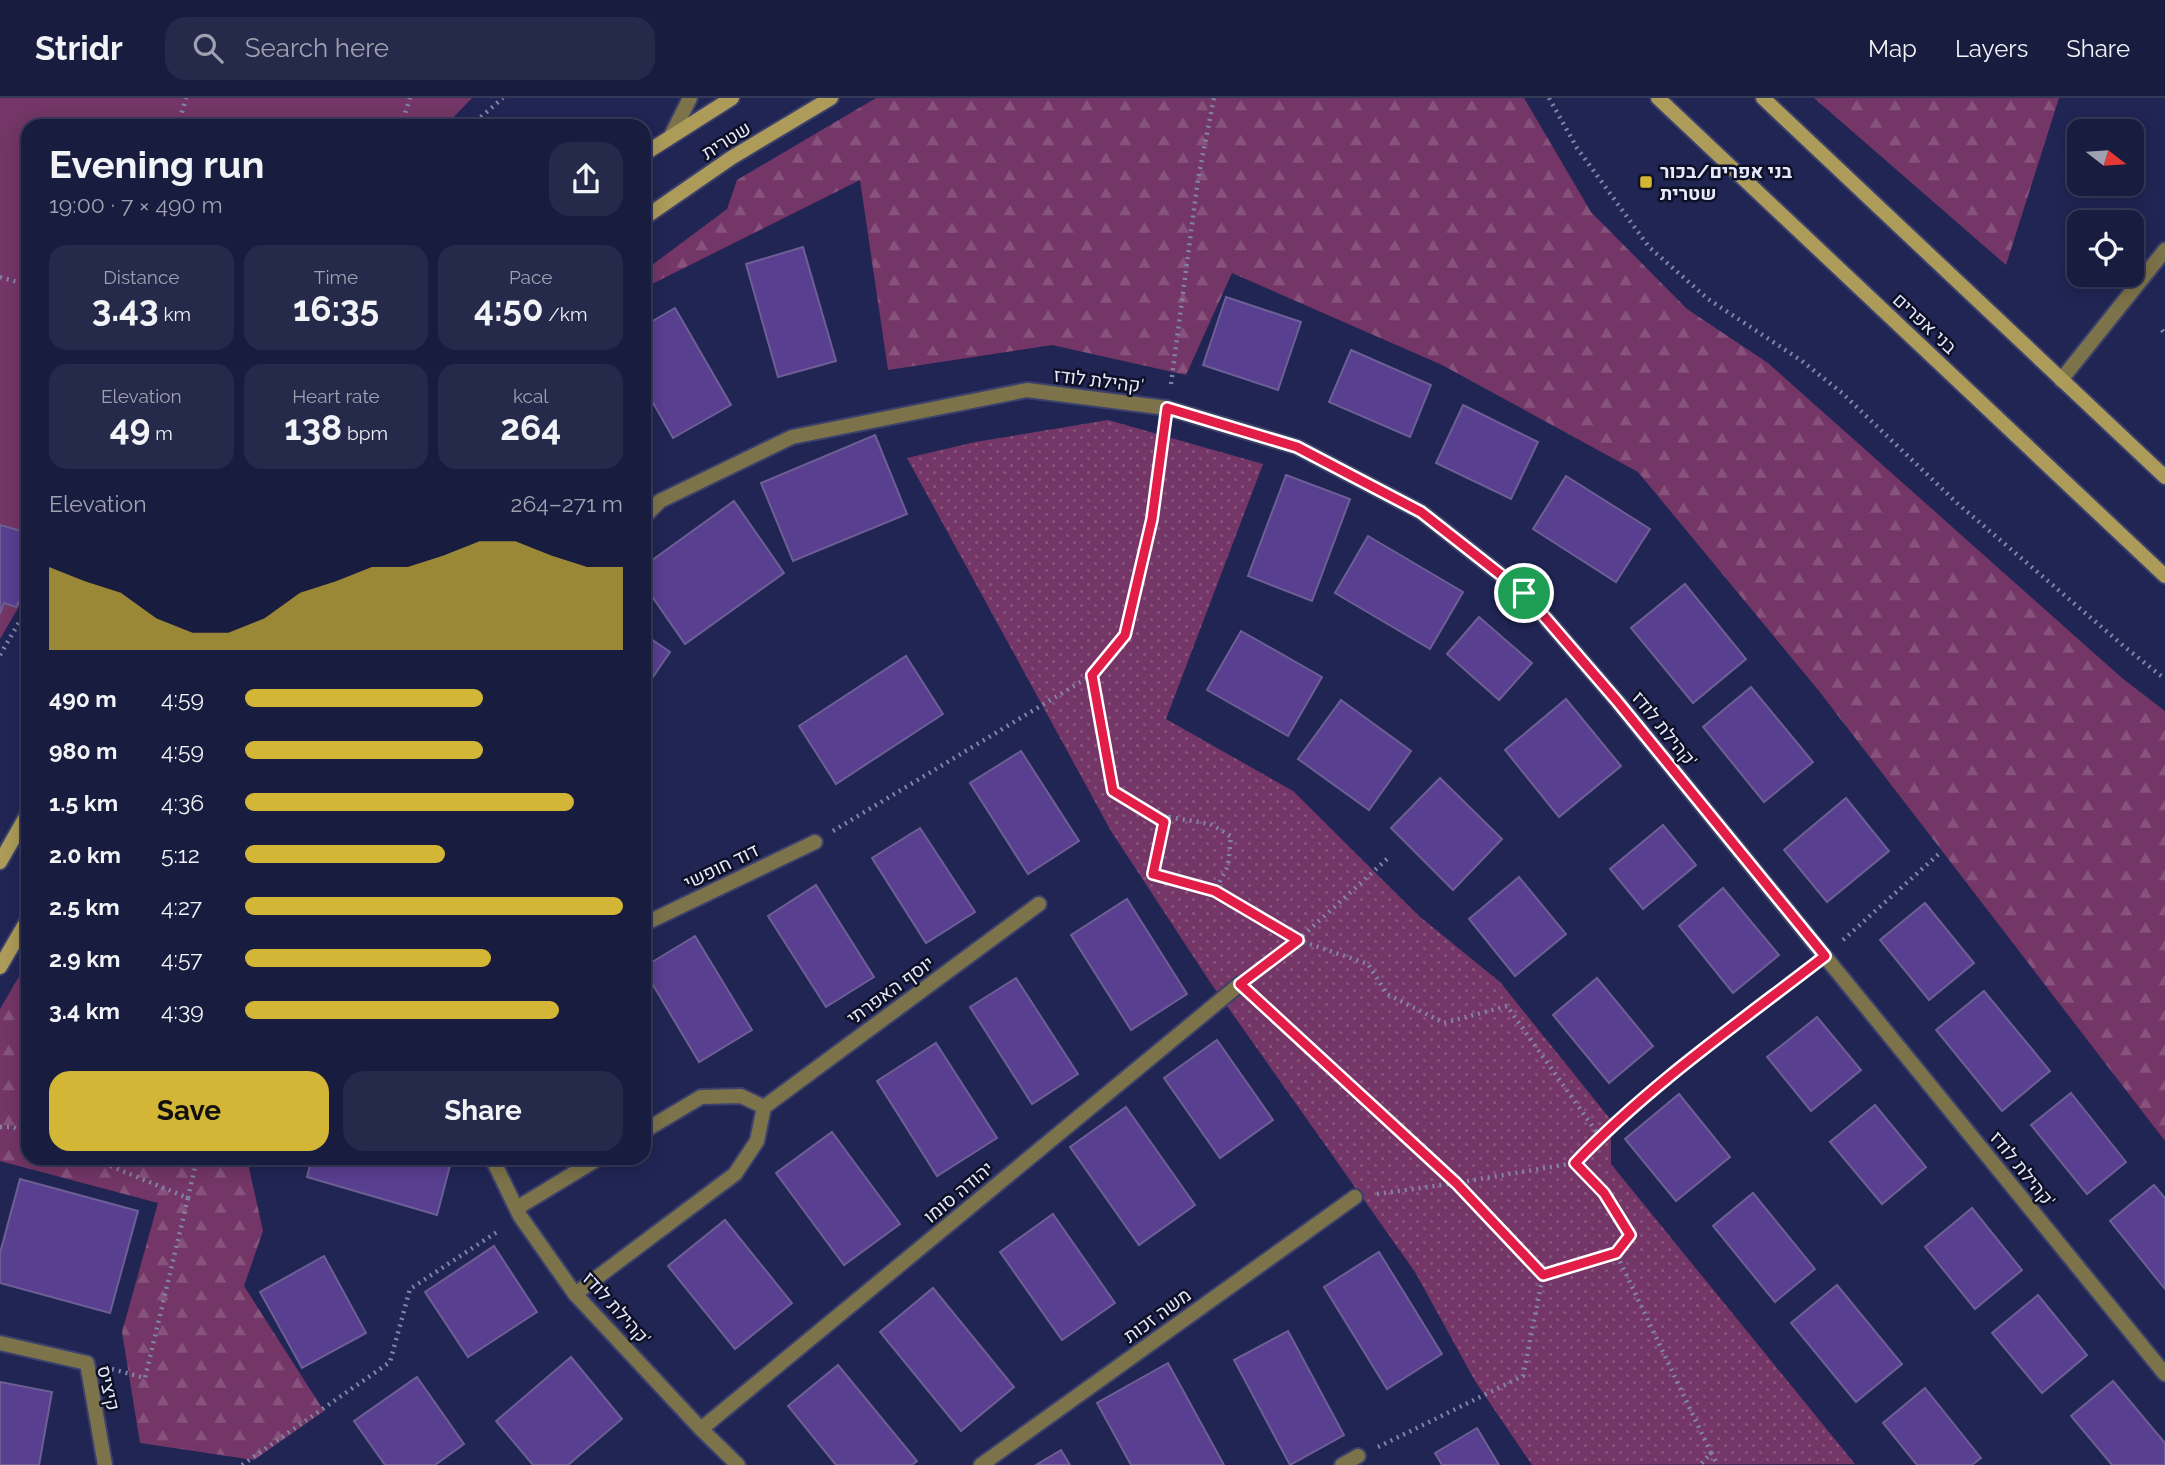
<!DOCTYPE html>
<html lang="en">
<head>
<meta charset="utf-8">
<style>
	:root { --surface:#181c3f; --page:#25294a; --text:#f1f3f6; --muted:#9fa1b0; --line:#363a59; --accent:#d3b635 }
	body { margin:0; font-family:Raleway,Heebo,sans-serif; background:var(--page); color:var(--text); height:100vh; display:flex; flex-direction:column; font-size:26px; white-space:nowrap }
	* { box-sizing:border-box; margin:0 }
	p { font-size:23px; color:var(--muted) }
	.icon { flex:none; width:38px; height:38px; fill:none; stroke:currentColor; stroke-width:2; stroke-linecap:round; stroke-linejoin:round }
	.map { position:relative; flex:1; overflow:hidden }
	.drawer { position:absolute; left:21px; top:21px; width:630px; height:1046px; display:flex; flex-direction:column; background:var(--surface); border-radius:21px; box-shadow:0 4px 18px #0003,0 0 0 2px var(--line) }
	.drawer>* { flex:none }
	.needle { width:46px; rotate:107deg }
	.controls { position:absolute; left:2067px; top:21px; display:grid; gap:14px }
	.controls a { display:grid; place-items:center; width:77px; height:77px; border-radius:14px; background:var(--surface); box-shadow:0 4px 18px #0003,0 0 0 2px var(--line); font-size:35px }
	.pin { position:absolute; display:grid; place-items:center; width:60px; height:60px; color:#fff; margin:-30px; border:4px solid #fff; border-radius:50%; box-shadow:0 2px 7px #0007 }
	.round { display:grid; place-items:center; flex:none; width:74px; height:74px; border-radius:21px; background:var(--page) }
	.head { display:flex; align-items:center; justify-content:space-between; height:119px; padding:0 28px }
	h1 { font-size:38px; font-weight:700; line-height:52px }
	.figures { display:grid; grid-template-columns:repeat(3,1fr); gap:10px; height:119px; padding:7px 28px }
	.figures div { display:grid; align-content:center; border-radius:18px; background:var(--page); text-align:center }
	.figures b { font-size:35px; font-weight:700 }
	.figures small { font-size:19px; font-weight:400 }
	.figures p { font-size:19px }
	.chart { height:196px; padding:14px 28px }
	.chart p { display:flex; justify-content:space-between }
	.chart svg { width:100%; height:126px; margin-top:7px; fill:var(--accent); opacity:.7 }
	.button { display:flex; gap:14px; margin-top:auto; padding:14px 28px }
	.button a { flex:1; height:80px; border-radius:21px; background:var(--accent); color:#111; font-size:28px; font-weight:700; line-height:80px; text-align:center }
	.button a+a { background:var(--page); color:var(--text) }
	ul { padding:0 28px; list-style:none; font-size:23px }
	li { display:grid; grid-template-columns:112px 84px 1fr; align-items:center; height:52px }
	li i { height:18px; border-radius:9px; background:var(--accent) }
	header { display:flex; align-items:center; gap:42px; box-sizing:border-box; height:98px; padding:0 35px; background:var(--surface); border-bottom:2px solid var(--line) }
	header strong { font-size:33px }
	nav { display:flex; gap:38px; margin-inline-start:auto; font-size:24px }
	.search { width:490px; height:63px; background:var(--page); display:flex; align-items:center; gap:18px; box-sizing:border-box; padding:0 24px; border-radius:21px; color:var(--muted); font-size:26px }
	.map>svg:first-child { display:block }
</style>
</head>
<body>
<header>
<strong>Stridr</strong>
<div class="search"><svg class="icon" aria-label="search" viewBox="0 0 24 24"><circle cx="10" cy="10" r="6"/><path d="M15 15l6 6"/></svg>Search here</div>
<nav><a>Map</a><a>Layers</a><a>Share</a></nav>
</header>
<div class="map">
<svg width="2165" height="1367" viewBox="0 0 2165 1367">
	<defs>
		<pattern id="grass-dots" width="8" height="8" patternUnits="userSpaceOnUse" patternTransform="scale(1.75)"><rect width="8" height="8" fill="#733666"/><path d="M2 2h.1M6 6h.1" fill="none" stroke="#87537d" stroke-width="1.8" stroke-linecap="round"/></pattern>
		<pattern id="forest-firs" width="22" height="20" patternUnits="userSpaceOnUse" patternTransform="scale(1.75)"><rect width="22" height="20" fill="#733666"/><path d="M5 1l3.5 6h-7zM16 11l3.5 6h-7z" fill="#87537d"/></pattern>
	</defs>
	<rect width="100%" height="100%" fill="#202554"/>
	<path fill="url(#grass-dots)" d="M1108 322 1263 366 1166 621 1293 693 1419 818 1500 884 1611 1022V1066L1855 1366 1532 1367 1475 1283 1415 1174 1210 884 1111 733 907 360 975 344Z"/>
	<g fill="url(#forest-firs)">
		<path d="M876 0H1524L1591 114 1687 211 1768 265 2122 580 2165 613V1043L1819 593 1638 374 1442 267 1232 175 1186 277 1052 247 888 272 860 82 644 190V173L727 111 737 82Z"/>
		<path d="M1814 0H2059L2006 167Z"/>
		<path d="M28 863V1060L247 1061 263 1133 244 1188 324 1313 254 1362 140 1345 122 1234 158 1105 0 1063V911Z"/>
	</g>
	<path fill="#733666" d="M0 0H472L445 28H28V493L0 541Z"/>
	<g fill="#593f90" stroke="#6d5f95" stroke-width="2">
		<path d="M803 149 836 263 778 279 746 166Z"/>
		<path d="M1226 199 1301 224 1278 292 1203 267Z"/>
		<path d="M675 210 731 307 673 340 644 289V228Z"/>
		<path d="M1351 252 1431 287 1410 339 1329 304Z"/>
		<path d="M1463 307 1538 344 1511 401 1436 365Z"/>
		<path d="M875 337 907 416 793 463 761 385Z"/>
		<path d="M1286 377 1350 401 1312 503 1248 478Z"/>
		<path d="M1566 378 1650 431 1616 484 1533 431Z"/>
		<path d="M734 403 784 475 685 546 644 487V468Z"/>
		<path d="M0 427 28 435V487L16 509 4 505 0 516Z"/>
		<path d="M1368 438 1463 494 1430 551 1335 495Z"/>
		<path d="M1685 486 1746 561 1693 605 1631 530Z"/>
		<path d="M1479 519 1532 565 1499 602 1447 556Z"/>
		<path d="M1241 533 1322 579 1288 638 1207 592Z"/>
		<path d="M644 536 670 554 644 592Z"/>
		<path d="M906 558 943 616 836 686 799 628Z"/>
		<path d="M1751 589 1813 664 1764 704 1703 629Z"/>
		<path d="M1566 601 1621 668 1559 719 1505 652Z"/>
		<path d="M1341 602 1411 653 1369 712 1298 661Z"/>
		<path d="M1021 653 1079 743 1028 776 970 685Z"/>
		<path d="M1440 680 1502 741 1453 792 1391 730Z"/>
		<path d="M1846 700 1889 753 1827 804 1784 752Z"/>
		<path d="M1663 727 1696 767 1643 811 1610 771Z"/>
		<path d="M920 730 975 814 926 845 872 760Z"/>
		<path d="M1519 779 1566 836 1515 878 1469 821Z"/>
		<path d="M816 787 874 879 826 909 768 818Z"/>
		<path d="M1723 790 1779 857 1733 895 1679 828Z"/>
		<path d="M1127 801 1187 896 1131 932 1071 837Z"/>
		<path d="M1925 805 1974 865 1929 902 1880 842Z"/>
		<path d="M695 838 752 932 699 964 644 872V869Z"/>
		<path d="M1016 880 1078 976 1032 1006 970 909Z"/>
		<path d="M1597 880 1653 948 1609 985 1553 917Z"/>
		<path d="M1984 893 2050 973 2002 1013 1936 932Z"/>
		<path d="M1817 919 1861 972 1811 1013 1767 959Z"/>
		<path d="M1217 942 1273 1022 1220 1060 1164 980Z"/>
		<path d="M936 945 997 1040 937 1078 877 983Z"/>
		<path d="M2071 995 2126 1064 2087 1096 2031 1027Z"/>
		<path d="M1679 996 1730 1059 1676 1103 1625 1041Z"/>
		<path d="M1875 1007 1926 1069 1882 1106 1830 1044Z"/>
		<path d="M1126 1009 1195 1107 1139 1147 1070 1049Z"/>
		<path d="M832 1034 900 1126 844 1167 776 1075Z"/>
		<path d="M312 1060H452L437 1117 307 1079Z"/>
		<path d="M20 1081 138 1113 110 1215 0 1185V1155Z"/>
		<path d="M2154 1087 2165 1100V1191L2110 1123Z"/>
		<path d="M1753 1095 1815 1171 1775 1204 1713 1128Z"/>
		<path d="M1972 1110 2022 1172 1975 1211 1925 1149Z"/>
		<path d="M1053 1116 1115 1205 1062 1242 1000 1154Z"/>
		<path d="M725 1122 792 1205 735 1251 668 1168Z"/>
		<path d="M494 1148 537 1214 468 1259 425 1194Z"/>
		<path d="M1379 1154 1442 1256 1387 1291 1324 1189Z"/>
		<path d="M324 1158 366 1235 302 1270 260 1194Z"/>
		<path d="M1837 1187 1902 1266 1856 1304 1791 1225Z"/>
		<path d="M933 1190 1014 1289 961 1333 880 1234Z"/>
		<path d="M2038 1197 2087 1257 2042 1295 1992 1235Z"/>
		<path d="M1288 1233 1344 1337 1290 1367 1234 1262Z"/>
		<path d="M571 1259 622 1321 568 1367H533L496 1323Z"/>
		<path d="M1168 1265 1224 1367H1131L1097 1305Z"/>
		<path d="M838 1267 917 1363 912 1367H836L788 1308Z"/>
		<path d="M417 1279 464 1346 435 1367H385L354 1323Z"/>
		<path d="M2113 1283 2165 1345V1367H2112L2071 1318Z"/>
		<path d="M0 1284 52 1294 39 1367H0Z"/>
		<path d="M1925 1290 1981 1360 1972 1367H1917L1883 1325Z"/>
		<path d="M1477 1330 1499 1367H1442L1435 1355Z"/>
		<path d="M1061 1352 1070 1367H1036Z"/>
	</g>
	<g fill="none" stroke-linecap="round" stroke-linejoin="round">
		<g stroke="#3c406c" stroke-width="18">
			<g id="lane">
				<path d="M671 38 690 0"/>
				<path d="M2061 282 2165 152"/>
			</g>
		</g>
		<g stroke="#3c406c" stroke-width="18">
			<g id="street">
				<path d="M644 419 660 403 792 339 1027 292 1167 310 1297 349 1421 414 1524 495 1617 603 2165 1276"/>
				<path d="M644 826 815 744"/>
				<path d="M764 1009 1039 806"/>
				<path d="M492 1060 520 1118 575 1196 701 1331 738 1367"/>
				<path d="M517 1110 599 1060"/>
				<path d="M575 1196 735 1076 757 1043 764 1009 741 998 701 999 644 1033"/>
				<path d="M0 1245 87 1265 105 1367"/>
				<path d="M701 1331 1240 886"/>
				<path d="M981 1367 1355 1099"/>
				<path d="M1342 1367 1358 1358"/>
			</g>
		</g>
		<g stroke="#3c406c" stroke-width="18">
			<g id="secondary">
				<path d="M1658 0 2165 478"/>
				<path d="M1763 0 2165 379"/>
				<path d="M644 56 732 0"/>
				<path d="M644 120 731 60 831 0"/>
				<path d="M0 764 28 715"/>
				<path d="M0 869 28 821"/>
			</g>
		</g>
		<g stroke="#8085a6" stroke-width="4.5" stroke-dasharray="2 5" stroke-linecap="butt">
			<path d="M1549 0 1577 50 1649 149 1708 201 1802 263 1842 295 1957 405 2126 550 2165 581"/>
			<path d="M179 25 189 28"/>
			<path d="M178 28 186 0"/>
			<path d="M401 28 410 0"/>
			<path d="M470 28 503 0"/>
			<path d="M0 179 28 187"/>
			<path d="M2162 232 2165 236"/>
			<path d="M1171 286 1198 81 1214 0"/>
			<path d="M0 557 28 509"/>
			<path d="M1092 577 1113 693 1164 724 1153 776 1215 793 1298 842 1258 872"/>
			<path d="M1164 724 1169 719 1210 726 1231 738 1228 768 1215 793"/>
			<path d="M833 733 1092 577 1125 537 1152 421 1164 333"/>
			<path d="M1387 761 1298 842 1368 866 1387 896 1444 925 1507 908 1600 1039 1682 969 1806 872"/>
			<path d="M1843 842 1941 754"/>
			<path d="M1257 902 1456 1085 1543 1177"/>
			<path d="M0 1029H13L28 1035"/>
			<path d="M91 1060 188 1100 197 1060"/>
			<path d="M1575 1065 1604 1095 1630 1137 1616 1155"/>
			<path d="M1377 1096 1456 1085 1575 1065 1600 1039"/>
			<path d="M112 1271 145 1280 188 1100"/>
			<path d="M1378 1349 1523 1278 1543 1177 1616 1155 1711 1355 1700 1367"/>
			<path d="M1711 1355 1718 1367"/>
			<path d="M242 1367 390 1264 410 1191 500 1132"/>
		</g>
		<use href="#lane" stroke="#7d734a" stroke-width="14"/>
		<use href="#street" stroke="#7d734a" stroke-width="14"/>
		<use href="#secondary" stroke="#ac9b59" stroke-width="14"/>
	</g>
	<g fill="none" stroke-linecap="round" stroke-linejoin="round">
		<g stroke="#fff" stroke-width="14">
			<path id="route" d="M1167 310 1297 349 1421 414 1524 495 1617 603 1825 858C1740 924 1649 987 1575 1065L1604 1095 1630 1137 1616 1155 1543 1177 1456 1085 1240 886 1298 842 1215 793 1153 776 1164 724 1113 693 1092 577 1125 537 1152 421Z"/>
		</g>
		<use href="#route" stroke="#e11d48" stroke-width="9"/>
	</g>
	<rect fill="#d3b635" stroke="#0e1126" stroke-width="2.5" x="1639" y="77" width="14" height="14" rx="3.5"/>
	<g text-anchor="middle" dominant-baseline="central" stroke-width="5" stroke-linejoin="round" paint-order="stroke">
		<g font-size="19" fill="#e5e9fc" stroke="#0e1126">
			<text transform="translate(726 42) rotate(-32)">שטרית</text>
			<text transform="translate(1925 225) rotate(43)">בני אפרים</text>
			<text transform="translate(1099 282) rotate(7)">קהילת לודז'</text>
			<text transform="translate(1665 631) rotate(51)">קהילת לודז'</text>
			<text transform="translate(721 768) rotate(-26)">דוד חופשי</text>
			<text transform="translate(890 892) rotate(-36)">יוסף האפרתי</text>
			<text transform="translate(2023 1071) rotate(51)">קהילת לודז'</text>
			<text transform="translate(958 1094) rotate(-40)">יהודה סומו</text>
			<text transform="translate(617 1210) rotate(48)">קהילת לודז'</text>
			<text transform="translate(1157 1217) rotate(-36)">משה זכות</text>
			<text transform="translate(109 1290) rotate(77)">קיציס</text>
		</g>
		<g font-size="19" font-weight="bold" fill="#e5e9fc" stroke="#0e1126" text-anchor="start">
			<text x="1660" y="73">בני אפרים/בכור<tspan x="1660" dy="22">שטרית</tspan></text>
		</g>
	</g>
</svg>
<div class="controls">
<a><svg class="needle" viewBox="-14 -14 28 28"><path d="M0-13l5 13h-10z" fill="#e53935"/><path d="M0 13l5-13h-10z" fill="#9fa1b0"/></svg></a>
<a><svg class="icon" aria-label="locate" viewBox="0 0 24 24"><circle cx="12" cy="12" r="6"/><path d="M12 2v4M12 18v4M2 12h4M18 12h4"/></svg></a>
</div>
<div class="pin" style="left:1524px;top:495px;background:#1e9e55"><svg class="icon" aria-label="arrive" viewBox="0 0 24 24"><path d="M6 21V4h12l-3 4 3 4H6"/></svg></div>
<section class="drawer">
<div class="head"><div><h1>Evening run</h1><p>19:00 · 7 × 490 m</p></div><a class="round"><svg class="icon" aria-label="share" viewBox="0 0 24 24"><path d="M12 15V3M7 8l5-5 5 5M5 13v7h14v-7"/></svg></a></div>
<div class="figures">
<div><p>Distance</p><b>3.43<small> km</small></b></div>
<div><p>Time</p><b>16:35</b></div>
<div><p>Pace</p><b>4:50<small> /km</small></b></div>
</div>
<div class="figures">
<div><p>Elevation</p><b>49<small> m</small></b></div>
<div><p>Heart rate</p><b>138<small> bpm</small></b></div>
<div><p>kcal</p><b>264</b></div>
</div>
<div class="chart"><p><span>Elevation</span>264–271 m</p>
<svg viewBox="0 0 160 44" preserveAspectRatio="none"><path d="M0 44V15L10 20L20 24L30 33L40 38L50 38L60 33L70 24L80 20L90 15L100 15L110 11L120 6L130 6L140 11L150 15L160 15V44z"/></svg>
</div>
<ul>
<li><b>490 m</b>4:59<i style="width:63%"></i></li>
<li><b>980 m</b>4:59<i style="width:63%"></i></li>
<li><b>1.5 km</b>4:36<i style="width:87%"></i></li>
<li><b>2.0 km</b>5:12<i style="width:53%"></i></li>
<li><b>2.5 km</b>4:27<i style="width:100%"></i></li>
<li><b>2.9 km</b>4:57<i style="width:65%"></i></li>
<li><b>3.4 km</b>4:39<i style="width:83%"></i></li>
</ul>
<div class="button"><a>Save</a><a>Share</a></div>
</section>
</div>
</body>
</html>
